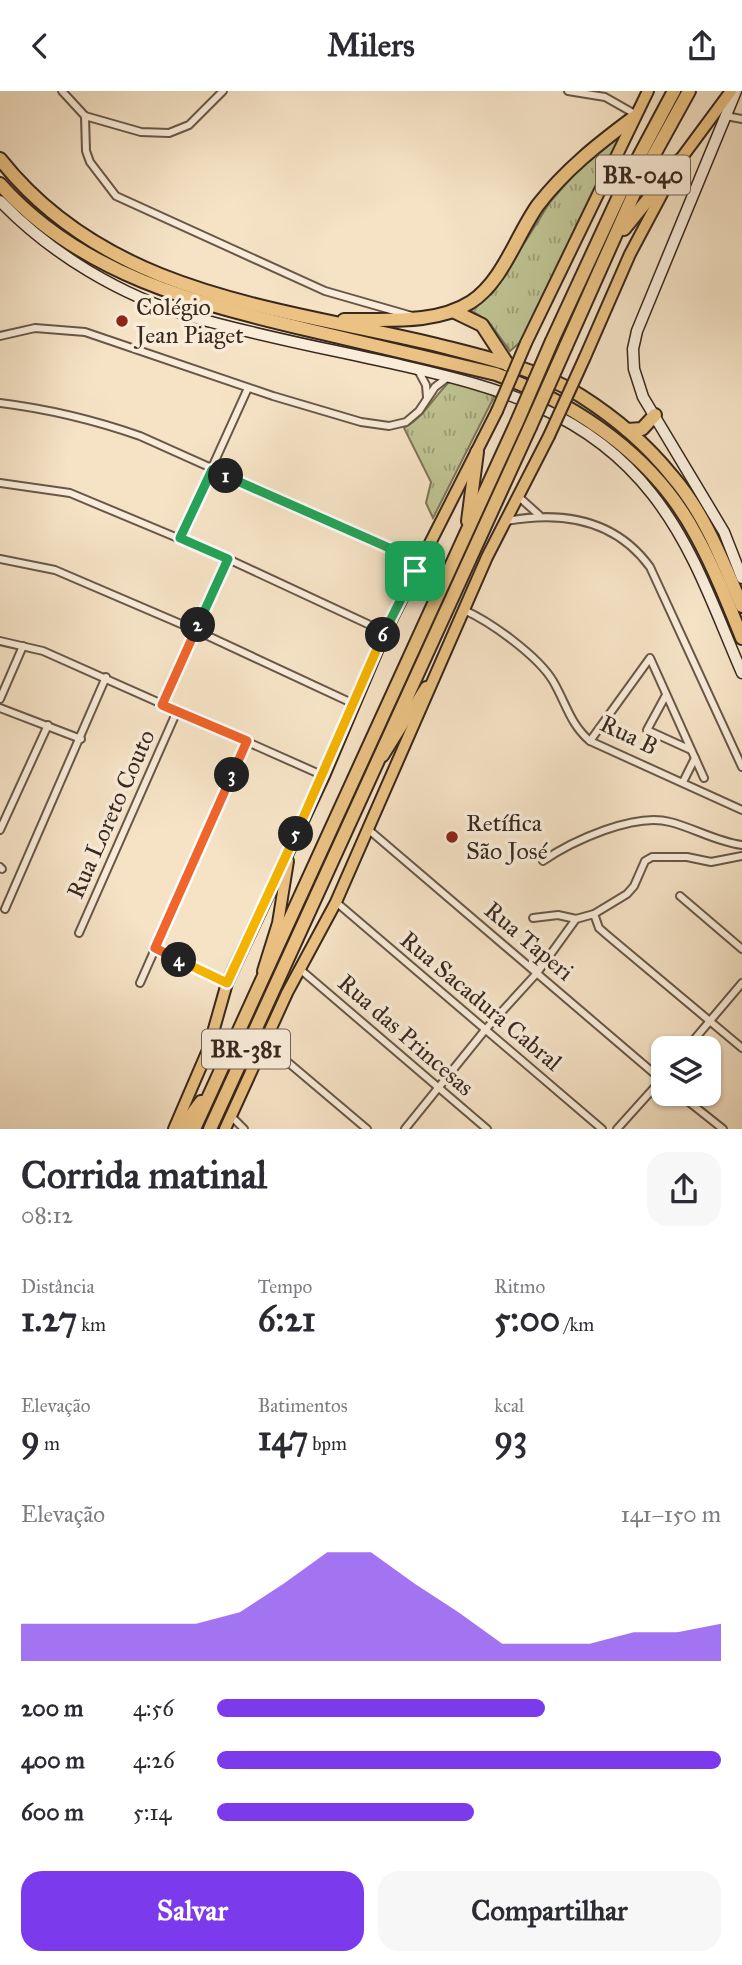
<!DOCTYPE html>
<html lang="pt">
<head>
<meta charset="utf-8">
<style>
	:root { --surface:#fff; --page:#f7f7f7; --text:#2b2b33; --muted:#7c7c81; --accent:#7c3aed }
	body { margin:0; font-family:"IM FELL Great Primer",serif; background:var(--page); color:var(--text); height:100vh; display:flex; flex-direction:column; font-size:26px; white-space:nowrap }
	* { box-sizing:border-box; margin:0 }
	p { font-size:23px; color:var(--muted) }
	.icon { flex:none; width:38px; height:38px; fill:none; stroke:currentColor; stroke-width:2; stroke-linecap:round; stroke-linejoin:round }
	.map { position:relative; height:1038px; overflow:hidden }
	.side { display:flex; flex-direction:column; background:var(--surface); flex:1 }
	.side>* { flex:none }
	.fabs { position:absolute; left:651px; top:945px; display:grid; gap:14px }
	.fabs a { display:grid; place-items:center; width:70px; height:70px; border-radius:14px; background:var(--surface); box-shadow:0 2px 5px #0004; font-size:35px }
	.pin { position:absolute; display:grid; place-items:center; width:60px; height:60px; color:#fff; margin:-30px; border-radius:14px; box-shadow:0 4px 10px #0006 }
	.km { position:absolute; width:35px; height:35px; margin:-18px; border-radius:50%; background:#222; color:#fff; font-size:19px; line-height:35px; text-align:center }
	.round { display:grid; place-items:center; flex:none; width:74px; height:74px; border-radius:21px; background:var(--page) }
	.overview { display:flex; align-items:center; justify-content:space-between; height:119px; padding:0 21px }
	h1 { font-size:38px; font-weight:700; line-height:52px }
	.stats { display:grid; grid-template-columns:repeat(3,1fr); gap:10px; height:119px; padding:7px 21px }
	.stats div { display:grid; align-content:center }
	.stats b { font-size:35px; font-weight:700 }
	.stats small { font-size:19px; font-weight:400 }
	.stats p { font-size:19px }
	.chart { height:196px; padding:14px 21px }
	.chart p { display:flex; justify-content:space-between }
	.chart svg { width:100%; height:126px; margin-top:7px; fill:var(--accent); opacity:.7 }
	.action { display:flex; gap:14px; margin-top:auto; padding:14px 21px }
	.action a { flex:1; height:80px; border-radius:21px; background:var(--accent); color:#fff; font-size:28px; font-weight:700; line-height:80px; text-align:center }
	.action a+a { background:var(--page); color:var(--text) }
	ul { padding:0 21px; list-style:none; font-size:23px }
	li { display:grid; grid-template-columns:112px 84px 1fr; align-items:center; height:52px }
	li i { height:18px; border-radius:9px; background:var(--accent) }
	header { display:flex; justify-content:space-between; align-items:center; height:91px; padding:0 21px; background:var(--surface); font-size:32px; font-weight:700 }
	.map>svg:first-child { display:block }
</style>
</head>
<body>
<header><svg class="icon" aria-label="back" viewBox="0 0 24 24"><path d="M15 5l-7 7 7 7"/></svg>Milers<svg class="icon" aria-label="share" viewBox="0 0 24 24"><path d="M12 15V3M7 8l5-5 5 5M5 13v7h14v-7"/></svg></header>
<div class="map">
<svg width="742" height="1038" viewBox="0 0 742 1038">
	<defs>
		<pattern id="grass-tufts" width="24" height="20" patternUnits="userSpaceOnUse" patternTransform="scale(1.75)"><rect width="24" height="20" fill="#bfc393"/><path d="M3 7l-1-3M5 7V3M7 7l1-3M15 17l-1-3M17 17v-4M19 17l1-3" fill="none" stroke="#9c9e77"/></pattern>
	</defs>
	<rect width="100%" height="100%" fill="#f6e3c6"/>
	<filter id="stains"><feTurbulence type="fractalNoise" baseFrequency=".00286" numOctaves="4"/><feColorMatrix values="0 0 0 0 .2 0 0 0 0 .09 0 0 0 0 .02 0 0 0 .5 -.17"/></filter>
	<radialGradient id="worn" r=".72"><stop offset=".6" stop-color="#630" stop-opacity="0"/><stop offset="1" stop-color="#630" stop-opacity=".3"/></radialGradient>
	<g fill="url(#grass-tufts)" stroke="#7c7658" stroke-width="2">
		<path d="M625 35 531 242 510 260 488 230 464 215 493 202 550 111 592 63Z"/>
		<path d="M450 290 495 304 433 427 426 412 431 391 404 337C426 324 432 308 450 290Z"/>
	</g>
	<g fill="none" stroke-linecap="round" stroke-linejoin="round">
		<g stroke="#685748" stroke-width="10">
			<g id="street">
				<path d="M62 0 85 25 141 41 169 42 189 34 223 0"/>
				<path d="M568 0 605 6 635 23"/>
				<path d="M85 25 86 60 90 71 116 105 325 200 412 225"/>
				<path d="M726 25 742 28"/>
				<path d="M0 245 35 237 85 241 273 305 361 331 389 335 406 331 419 320 435 296 448 286"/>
				<path d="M419 281 426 294 427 306"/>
				<path d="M0 312C49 318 94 329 140 345L412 467 415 476"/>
				<path d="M0 392 70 402 228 468 385 541"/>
				<path d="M519 406 539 424"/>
				<path d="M506 430C561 420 615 428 650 476L742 676"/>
				<path d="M180 447 248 297"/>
				<path d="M0 468 55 479 195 539 354 613"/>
				<path d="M464 519C491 531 538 565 553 590 566 612 570 633 590 650L742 719"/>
				<path d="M0 550 43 560 324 685"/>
				<path d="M666 604 647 639 691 659"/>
				<path d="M0 608 23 555"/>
				<path d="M162 614 228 468"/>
				<path d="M0 617 81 648"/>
				<path d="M590 650 650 567 704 687"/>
				<path d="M683 691 695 667"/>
				<path d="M0 739 48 634"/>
				<path d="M369 739 663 990"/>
				<path d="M543 770C572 750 635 721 670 731 694 737 717 751 742 754"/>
				<path d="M0 776 2 778"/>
				<path d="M680 805 742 858"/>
				<path d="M336 811 602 1038"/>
				<path d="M5 818 106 586"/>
				<path d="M594 823 599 837 607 844 742 957"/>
				<path d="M533 827 558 824 576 828 594 823 627 803 634 795 645 770 652 766H687L711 771 742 765"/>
				<path d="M79 842 177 620"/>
				<path d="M155 857 227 892"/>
				<path d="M301 879 487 1038"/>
				<path d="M140 892 247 650"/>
				<path d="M264 951 367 1038"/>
				<path d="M687 957 742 892"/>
				<path d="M679 1003 723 1038"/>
				<path d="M231 1025 244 1038"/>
				<path d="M405 1038 485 939 537 882 576 828"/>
				<path d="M617 1038 662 988"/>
			</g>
		</g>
		<g stroke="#38281e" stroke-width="13">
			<g id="secondary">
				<path d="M736 0 637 240 633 258 634 278 643 306 724 441 742 487"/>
				<path d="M0 110C51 163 121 205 193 226 262 246 334 259 404 275 500 297 588 321 652 403 694 456 715 520 742 582"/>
			</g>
		</g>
		<g stroke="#38281e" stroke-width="14">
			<g id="primary">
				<path d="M526 252 648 0"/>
				<path d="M585 266 630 163 680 69 731 0"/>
				<path d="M383 665 426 596"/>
				<path d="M263 880 278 832 288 770"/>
				<path d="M174 1038 208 959 227 892 324 685 385 541 497 320"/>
				<path d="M225 1038 287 902 336 811 487 466 549 345"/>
			</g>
		</g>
		<g stroke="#38281e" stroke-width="16">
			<g id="highway">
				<path d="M0 68C108 205 279 216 437 254 484 266 539 278 581 305 614 326 647 354 672 385 705 423 722 469 742 515"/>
				<path d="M0 93C81 184 196 212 309 239 372 254 434 269 496 283 578 314 654 365 696 444 714 477 728 512 742 547"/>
				<path d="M624 138 680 69"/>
				<path d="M453 220 482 234 508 274"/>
				<path d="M344 229C385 228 435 234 471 211 503 190 516 145 538 114 565 79 598 53 633 27"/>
				<path d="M552 250 626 90 674 0"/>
				<path d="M566 255 640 89 689 0"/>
				<path d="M627 339 642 338 655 324"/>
				<path d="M468 430 477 361"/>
				<path d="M181 1038 201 1011"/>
				<path d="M194 1038 517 331"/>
				<path d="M210 1038 530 336"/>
			</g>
		</g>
		<use href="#street" stroke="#f9edda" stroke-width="6"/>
		<use href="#secondary" stroke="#f9edda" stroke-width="10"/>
		<use href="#primary" stroke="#ebc283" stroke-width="10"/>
		<use href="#highway" stroke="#ebc283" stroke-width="12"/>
		<g stroke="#38281e" stroke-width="14" stroke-linecap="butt">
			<g id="primary-bridge">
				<path d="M497 320 526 252"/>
				<path d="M549 345 585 266"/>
			</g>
		</g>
		<g stroke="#38281e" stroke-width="16" stroke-linecap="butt">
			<g id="highway-bridge">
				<path d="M517 331 552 250"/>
				<path d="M530 336 566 255"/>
			</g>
		</g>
		<use href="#primary-bridge" stroke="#ebc283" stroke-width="10"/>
		<use href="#highway-bridge" stroke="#ebc283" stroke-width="12"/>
	</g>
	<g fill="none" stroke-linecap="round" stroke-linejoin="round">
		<g stroke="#fff" stroke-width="14">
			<path id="split-1" d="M226 385 412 467 415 480"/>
		</g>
		<g stroke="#fff" stroke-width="14">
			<path id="split-2" d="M198 534 228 468 180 447 212 379 226 385"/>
		</g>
		<g stroke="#fff" stroke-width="14">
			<path id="split-3" d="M198 534 162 614 247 650 232 684"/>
		</g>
		<g stroke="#fff" stroke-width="14">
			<path id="split-4" d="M179 869 155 857 232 684"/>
		</g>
		<g stroke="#fff" stroke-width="14">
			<path id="split-5" d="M179 869 227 892 296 743"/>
		</g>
		<g stroke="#fff" stroke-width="14">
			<path id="split-6" d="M296 743 383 544"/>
		</g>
		<g stroke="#fff" stroke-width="14">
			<path id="split-7" d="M383 544 415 480"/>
		</g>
		<use href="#split-1" stroke="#22a559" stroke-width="9"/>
		<use href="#split-2" stroke="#22a559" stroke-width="9"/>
		<use href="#split-3" stroke="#f0652b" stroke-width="9"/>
		<use href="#split-4" stroke="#f0652b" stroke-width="9"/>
		<use href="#split-5" stroke="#f5b400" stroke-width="9"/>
		<use href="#split-6" stroke="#f5b400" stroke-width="9"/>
		<use href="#split-7" stroke="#22a559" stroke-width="9"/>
	</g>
	<g fill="#8f2418" stroke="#f9edda" stroke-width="2.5">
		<circle cx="122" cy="230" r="7"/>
		<circle cx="452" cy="746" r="7"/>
	</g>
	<g text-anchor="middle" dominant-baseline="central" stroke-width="7" stroke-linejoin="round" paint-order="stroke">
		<g fill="#f9edda" stroke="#726356" stroke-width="2">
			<rect x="596" y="64.5" width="94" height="39" rx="5"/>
			<rect x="202" y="938.5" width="88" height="39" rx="5"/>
		</g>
		<g font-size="23" font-weight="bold" fill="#38281e">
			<text x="643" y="84">BR-040</text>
			<text x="246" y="958">BR-381</text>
		</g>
		<g font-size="24" fill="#38281e" stroke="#f9edda" text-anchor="start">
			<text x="136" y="216">Colégio<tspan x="136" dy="28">Jean Piaget</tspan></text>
			<text x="466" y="732">Retífica<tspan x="466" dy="28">São José</tspan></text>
		</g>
		<g font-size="24" fill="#38281e" stroke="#f9edda">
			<text transform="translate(629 644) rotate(26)">Rua B</text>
			<text transform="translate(111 723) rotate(-66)">Rua Loreto Couto</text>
			<text transform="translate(529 850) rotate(40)">Rua Taperi</text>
			<text transform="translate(481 910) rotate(40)">Rua Sacadura Cabral</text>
			<text transform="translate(406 944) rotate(41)">Rua das Princesas</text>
		</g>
	</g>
	<rect width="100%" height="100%" filter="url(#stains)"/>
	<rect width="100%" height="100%" fill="url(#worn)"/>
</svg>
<div class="fabs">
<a><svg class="icon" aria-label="layers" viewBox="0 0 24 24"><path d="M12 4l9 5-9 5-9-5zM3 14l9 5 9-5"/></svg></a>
</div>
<div class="pin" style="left:415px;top:480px;background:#1e9e55"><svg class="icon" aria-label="arrive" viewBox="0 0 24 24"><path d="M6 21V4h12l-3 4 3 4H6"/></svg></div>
<b class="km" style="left:226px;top:385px">1</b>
<b class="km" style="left:198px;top:534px">2</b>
<b class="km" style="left:232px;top:684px">3</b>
<b class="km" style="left:179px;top:869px">4</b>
<b class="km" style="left:296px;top:743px">5</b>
<b class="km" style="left:383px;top:544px">6</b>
</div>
<section class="side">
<div class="overview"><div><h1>Corrida matinal</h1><p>08:12</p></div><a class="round"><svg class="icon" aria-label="share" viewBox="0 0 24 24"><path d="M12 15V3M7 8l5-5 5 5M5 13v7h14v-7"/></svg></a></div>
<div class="stats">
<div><p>Distância</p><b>1.27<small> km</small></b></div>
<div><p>Tempo</p><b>6:21</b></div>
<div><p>Ritmo</p><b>5:00<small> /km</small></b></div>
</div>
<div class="stats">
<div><p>Elevação</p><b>9<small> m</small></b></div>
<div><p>Batimentos</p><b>147<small> bpm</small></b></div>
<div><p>kcal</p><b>93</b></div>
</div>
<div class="chart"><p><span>Elevação</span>141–150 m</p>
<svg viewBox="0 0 160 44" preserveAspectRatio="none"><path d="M0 44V31L10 31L20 31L30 31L40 31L50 27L60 17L70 6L80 6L90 17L100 27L110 38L120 38L130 38L140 34L150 34L160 31V44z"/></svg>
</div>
<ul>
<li><b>200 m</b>4:56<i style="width:65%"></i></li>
<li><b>400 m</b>4:26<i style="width:100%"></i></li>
<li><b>600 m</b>5:14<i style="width:51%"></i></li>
</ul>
<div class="action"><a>Salvar</a><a>Compartilhar</a></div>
</section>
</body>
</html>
